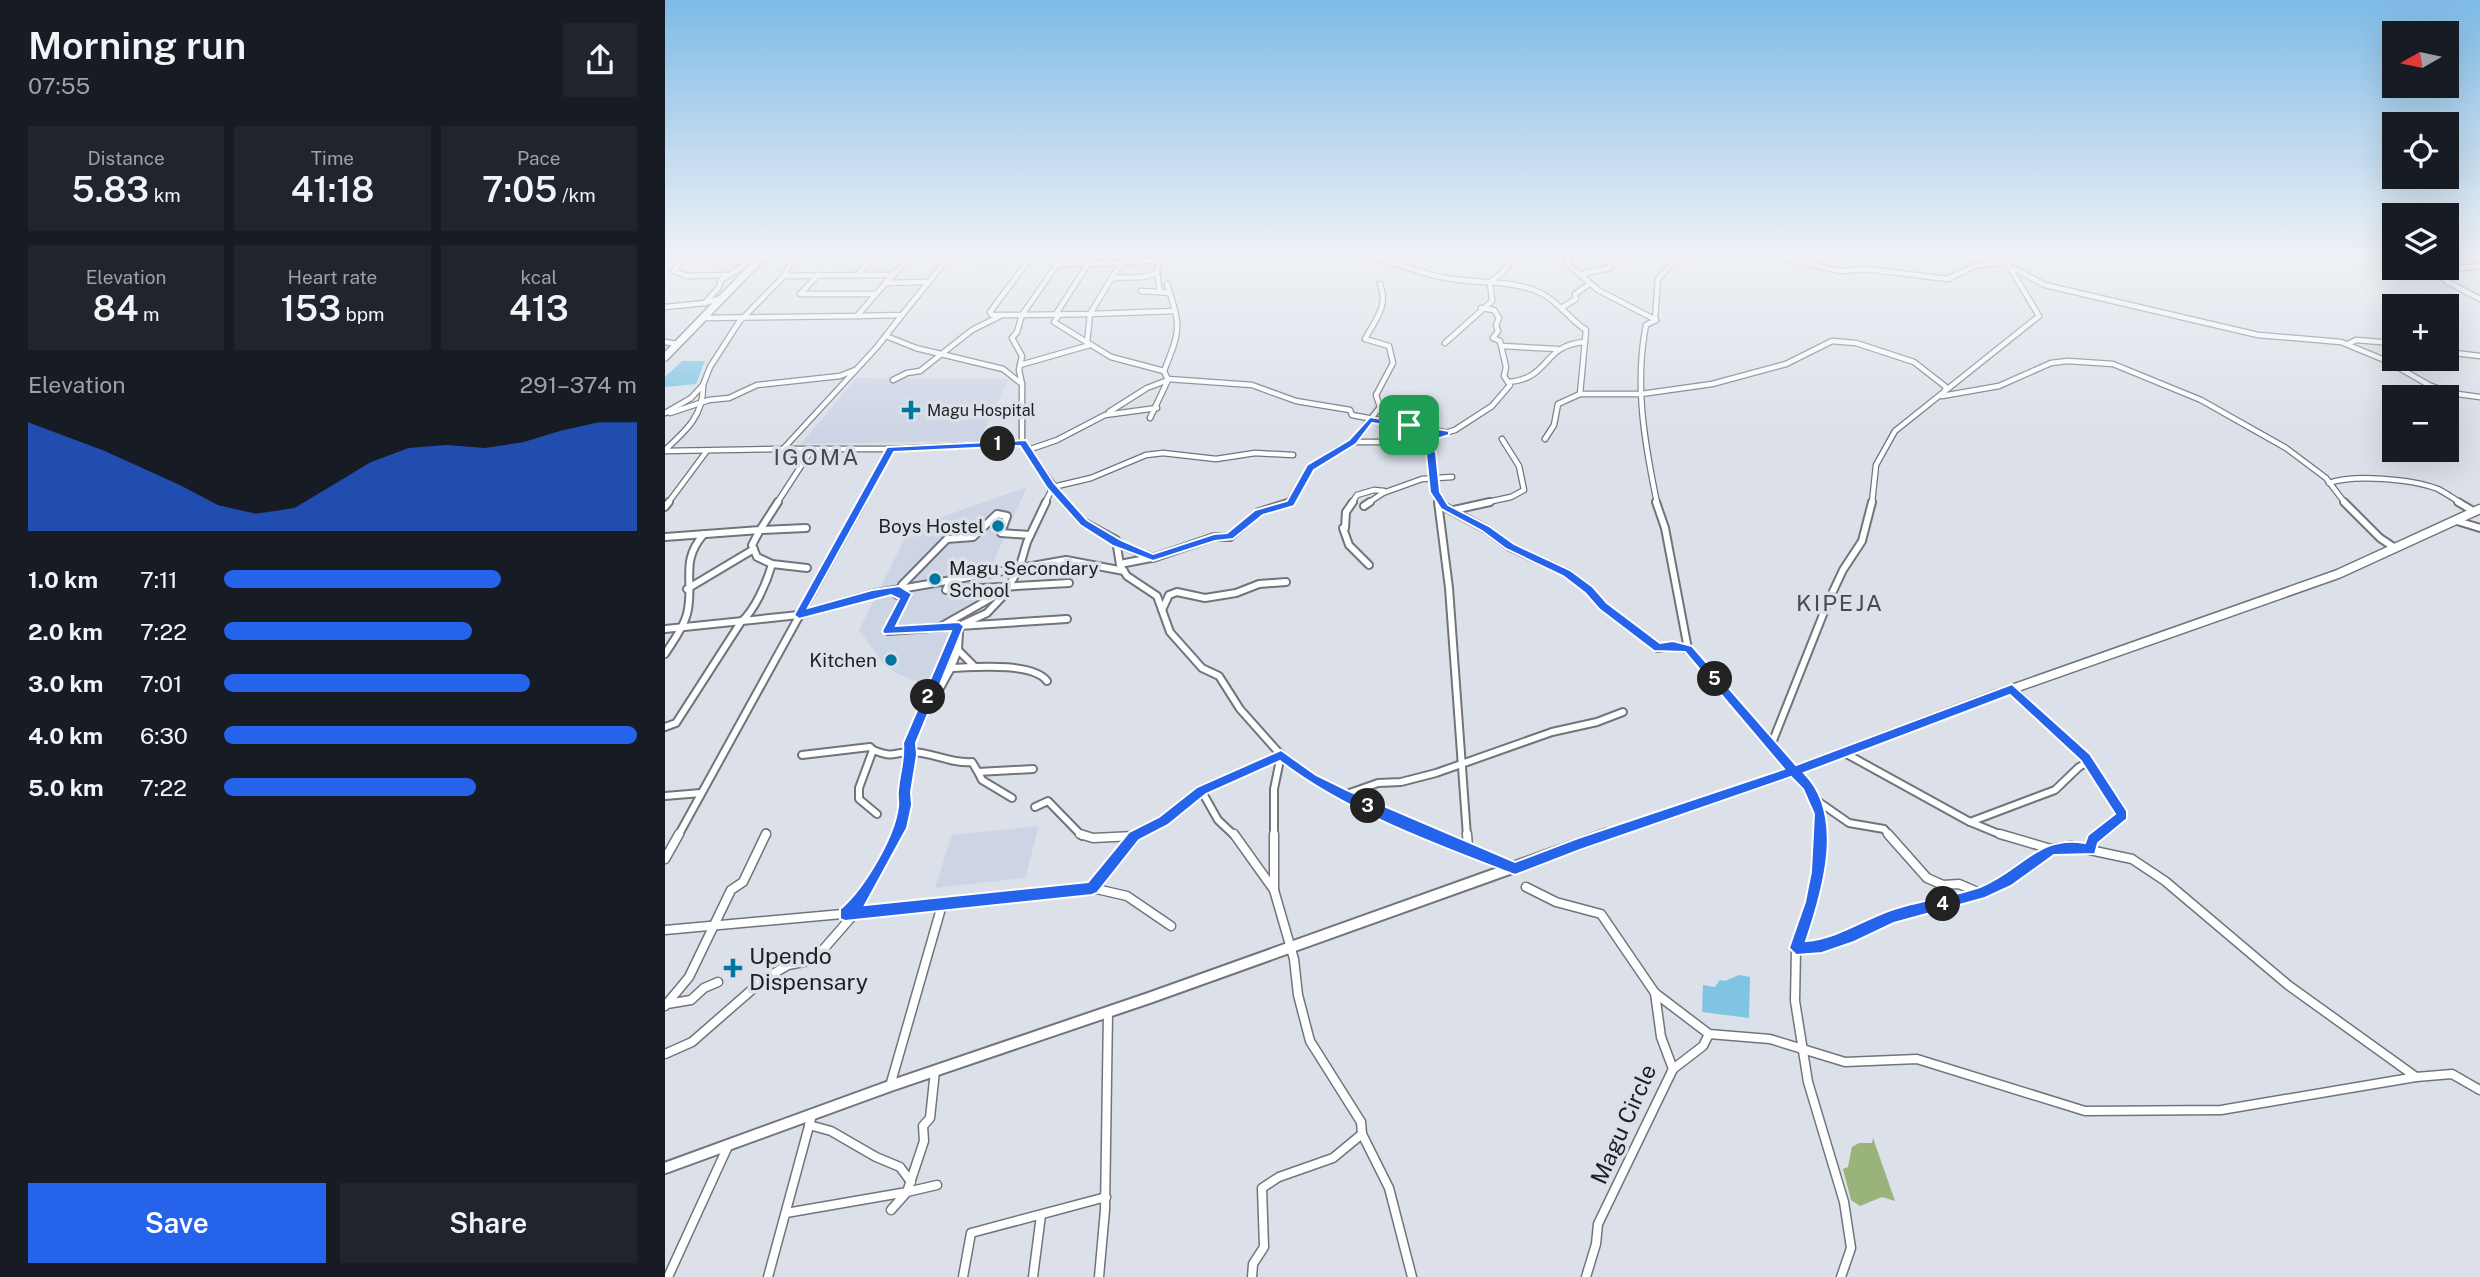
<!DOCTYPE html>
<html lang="en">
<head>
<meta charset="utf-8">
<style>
	:root { --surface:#171b24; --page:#20242c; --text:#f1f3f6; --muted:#9ea1a6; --accent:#2563eb }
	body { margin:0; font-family:"Public Sans",sans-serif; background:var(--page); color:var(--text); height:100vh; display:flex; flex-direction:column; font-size:26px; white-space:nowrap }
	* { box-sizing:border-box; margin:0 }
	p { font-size:23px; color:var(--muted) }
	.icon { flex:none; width:38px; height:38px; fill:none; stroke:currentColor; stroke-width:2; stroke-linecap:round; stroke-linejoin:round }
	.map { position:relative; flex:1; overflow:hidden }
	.panel { display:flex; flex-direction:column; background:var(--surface); width:665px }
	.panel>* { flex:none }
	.needle { width:46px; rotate:261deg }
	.controls { position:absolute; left:1717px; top:21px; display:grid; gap:14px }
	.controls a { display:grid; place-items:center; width:77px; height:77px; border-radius:0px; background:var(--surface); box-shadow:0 7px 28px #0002; font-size:35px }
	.pin { position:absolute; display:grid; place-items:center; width:60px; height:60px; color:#fff; margin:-30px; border-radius:14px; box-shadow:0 4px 10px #0006 }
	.km { position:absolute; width:35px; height:35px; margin:-18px; border-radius:50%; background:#222; color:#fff; font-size:19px; line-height:35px; text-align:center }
	.round { display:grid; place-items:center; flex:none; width:74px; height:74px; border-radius:0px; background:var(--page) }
	.head { display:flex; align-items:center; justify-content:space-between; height:119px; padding:0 28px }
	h1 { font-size:38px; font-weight:600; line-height:52px }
	.figures { display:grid; grid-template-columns:repeat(3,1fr); gap:10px; height:119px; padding:7px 28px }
	.figures div { display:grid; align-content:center; border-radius:0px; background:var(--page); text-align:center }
	.figures b { font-size:35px; font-weight:600 }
	.figures small { font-size:19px; font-weight:400 }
	.figures p { font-size:19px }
	.chart { height:196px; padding:14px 28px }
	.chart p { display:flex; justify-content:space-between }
	.chart svg { width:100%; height:126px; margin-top:7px; fill:var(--accent); opacity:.7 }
	.primary-button { display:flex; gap:14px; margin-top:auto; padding:14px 28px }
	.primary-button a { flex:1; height:80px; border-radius:0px; background:var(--accent); color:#fff; font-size:28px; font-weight:600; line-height:80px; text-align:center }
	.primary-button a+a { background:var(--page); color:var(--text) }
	ul { padding:0 28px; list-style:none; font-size:23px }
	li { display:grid; grid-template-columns:112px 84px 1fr; align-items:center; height:52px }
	li i { height:18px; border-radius:9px; background:var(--accent) }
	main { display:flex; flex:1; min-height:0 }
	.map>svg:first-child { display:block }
</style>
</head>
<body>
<main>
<section class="panel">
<div class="head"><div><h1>Morning run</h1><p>07:55</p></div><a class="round"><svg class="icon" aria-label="share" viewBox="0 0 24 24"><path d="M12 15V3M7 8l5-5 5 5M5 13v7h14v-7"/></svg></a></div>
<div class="figures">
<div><p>Distance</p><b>5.83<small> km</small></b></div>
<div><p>Time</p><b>41:18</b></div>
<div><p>Pace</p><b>7:05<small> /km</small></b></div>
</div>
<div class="figures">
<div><p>Elevation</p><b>84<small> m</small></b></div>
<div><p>Heart rate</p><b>153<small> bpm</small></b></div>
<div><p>kcal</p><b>413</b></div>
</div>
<div class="chart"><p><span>Elevation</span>291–374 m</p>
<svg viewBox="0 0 160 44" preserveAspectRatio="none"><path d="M0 44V6L10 11L20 16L30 22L40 28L50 35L60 38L70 36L80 28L90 20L100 15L110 14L120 15L130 13L140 9L150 6L160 6V44z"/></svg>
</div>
<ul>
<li><b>1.0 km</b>7:11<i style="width:67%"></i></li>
<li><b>2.0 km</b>7:22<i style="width:60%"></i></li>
<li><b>3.0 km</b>7:01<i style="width:74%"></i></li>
<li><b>4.0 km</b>6:30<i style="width:100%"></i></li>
<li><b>5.0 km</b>7:22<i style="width:61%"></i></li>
</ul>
<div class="primary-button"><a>Save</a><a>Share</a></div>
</section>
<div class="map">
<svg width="1815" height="1277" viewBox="0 0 1815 1277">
	<rect width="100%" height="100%" fill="#dbe0e9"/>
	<g fill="#cdd5e5">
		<path d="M346 257 341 279 319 282 325 260Z"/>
		<path d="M191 378 344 379 314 441 136 444Z"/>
		<path d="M362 487 273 685 243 679 220 666 194 630 245 528Z"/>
		<path d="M374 826 360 878 270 888 287 835Z"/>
	</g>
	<path fill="#99b37b" d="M1208 1138 1230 1201 1217 1197 1195 1206 1186 1200 1178 1169 1183 1167 1187 1147 1194 1143H1207Z"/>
	<g fill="#7fc4e3">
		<path d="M17 361H40L31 384 0 387V377Z"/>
		<path d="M1074 975 1085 977 1084 1018 1037 1012 1038 985 1050 987 1055 980 1060 981Z"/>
	</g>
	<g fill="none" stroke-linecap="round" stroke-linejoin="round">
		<g stroke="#70757d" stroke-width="7">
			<g id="minor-far2">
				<path d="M369 253 325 312 327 315H357L400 253"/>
				<path d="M698 253C725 261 753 273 781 278 811 284 847 279 876 293 895 303 904 319 921 330L915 394"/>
				<path d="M897 253 903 254V264L933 290 991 320"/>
				<path d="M1114 253 1118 258 1175 271 1200 269 1283 279 1309 266 1343 262"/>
				<path d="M0 255 85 253"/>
				<path d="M20 255 9 271 22 276 62 275"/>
				<path d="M319 262 336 253"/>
				<path d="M456 263 489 260 504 253"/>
				<path d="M724 263 730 253"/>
				<path d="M1350 269 1380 285 1593 335 1676 342 1722 361 1764 385 1785 393 1815 397"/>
				<path d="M492 273 495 292 504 293"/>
				<path d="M916 274 945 268 946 261 960 253"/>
				<path d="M192 275H228"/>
				<path d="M119 276 192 275 211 253"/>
				<path d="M447 278 478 277 492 273 494 264 491 259"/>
				<path d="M1783 282 1815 299"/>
				<path d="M220 283 263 282"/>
				<path d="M1783 283 1772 271 1815 266"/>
				<path d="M476 291 495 292"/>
				<path d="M211 294 248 253"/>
				<path d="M40 303 54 287 56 280 77 267 92 253"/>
				<path d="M0 307 40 303 56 298"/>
				<path d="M898 307 911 299 910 294 923 285"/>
				<path d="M391 314 423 264"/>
				<path d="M394 315 389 322 446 357 499 371"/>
				<path d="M192 316 237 315 287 253"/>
				<path d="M38 318 192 316 211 294H135L153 275"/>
				<path d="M990 319 993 279 1010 261 1013 253"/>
				<path d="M991 320 981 325C969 385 980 445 992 503"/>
				<path d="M221 336 251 348 338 369 357 384V443"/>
				<path d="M0 342 12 344"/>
				<path d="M422 343 425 314 510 311"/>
				<path d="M780 343 827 301 825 282 837 273 852 253"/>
				<path d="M1683 344 1691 340 1729 343"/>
				<path d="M837 346 892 349"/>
				<path d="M1782 352 1815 356"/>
				<path d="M355 365 425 345"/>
				<path d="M503 379 587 385 631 401 685 410 687 415 779 432"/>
				<path d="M228 380 242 373 255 371 307 330 335 316"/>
				<path d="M843 382C886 379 876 345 920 342"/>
				<path d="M357 384 354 370 357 356 347 338 352 332 357 315 425 314 456 263 394 264"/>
				<path d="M1277 396 1334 386 1386 363 1403 361 1448 364 1536 400 1621 448 1661 478 1680 503"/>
				<path d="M444 412 482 388 503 380"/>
				<path d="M0 413 26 398 38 385 45 367 74 322 119 276 131 253"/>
				<path d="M5 413 44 400 64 398 92 385 175 376 190 370"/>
				<path d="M485 418 503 380 499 371C516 328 516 328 502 284"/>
				<path d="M763 438 760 440C770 461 765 484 778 503"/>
				<path d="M880 439 889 425 893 404 915 394H976L1047 384 1121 364 1167 341 1191 343 1249 362 1281 387 1279 393"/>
				<path d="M688 442 715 407 711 395 728 363 724 346 700 339C710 320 724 306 715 284"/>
				<path d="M226 449 357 443 402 503"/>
				<path d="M0 450C21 431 39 415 38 385"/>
				<path d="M363 450 392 440 440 415 492 408"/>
				<path d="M0 451 118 449"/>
				<path d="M1664 483C1689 474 1747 479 1773 489 1781 493 1789 499 1796 503"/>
				<path d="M773 500V503"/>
				<path d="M3 503 41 452"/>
				<path d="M112 503 147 449"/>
				<path d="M196 503 226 449H118L212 347 237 315"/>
				<path d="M380 503 388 487 426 478 481 455 498 453 551 459 590 453 628 455"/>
				<path d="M623 503 646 468 672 450 688 442H749L790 430 827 406 845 385 839 376 841 367 835 341 828 338 833 331 831 325 834 318 829 310 816 308"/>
				<path d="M687 503 692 495 709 490 719 491 718 493 757 479 787 477"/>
				<path d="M703 503 718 493"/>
				<path d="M818 503 846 497 859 490 854 466 837 439"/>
				<path d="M1207 503 1211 465 1230 431 1374 316 1336 253"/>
			</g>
		</g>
		<g stroke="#70757d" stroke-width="10">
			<g id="minor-far1">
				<path d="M381 502 362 542 354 569 338 596 322 613 294 626 402 619"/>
				<path d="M400 502 418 522 451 540 455 565 462 576 492 596 505 632 537 668 554 676 575 709 616 755 647 778 679 795 769 836"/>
				<path d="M773 502 784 588 802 836"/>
				<path d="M776 502 780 507 821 529 845 547 902 573 924 590 938 606 993 648 1008 646 1023 649"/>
				<path d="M991 502 1000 528 1023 649 1143 785 1156 814 1155 836"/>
				<path d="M1679 502 1715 538 1730 548"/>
				<path d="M1793 502 1810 512"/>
				<path d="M699 506 705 502"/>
				<path d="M0 507 4 502"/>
				<path d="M789 510 825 502"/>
				<path d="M1792 521 1815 528"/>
				<path d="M678 528 684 545 704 565"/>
				<path d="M680 528 681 512 688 502"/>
				<path d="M0 537 95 530 113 502"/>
				<path d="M452 543 488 558 549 537H565L594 512 626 502"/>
				<path d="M107 564 142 568"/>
				<path d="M455 564 486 558"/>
				<path d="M286 579 281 590 404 583"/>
				<path d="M22 589 89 549"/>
				<path d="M497 610 504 595 512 592 540 598 571 593 594 584 621 582"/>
				<path d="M294 626 223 631 242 595H232L237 585 282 539 308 537 332 514 342 516 336 533 365 535"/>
				<path d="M275 627 342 589"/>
				<path d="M0 629 134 615 207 594 401 560 459 571"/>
				<path d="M294 632 293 650 308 665"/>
				<path d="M0 654C8 641 18 629 22 614 30 582 14 562 39 534"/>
				<path d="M286 668 293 650"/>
				<path d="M1347 689 1420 758 1458 815 1433 836"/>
				<path d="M266 691 275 688 286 668C309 667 368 662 382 681"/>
				<path d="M0 727 11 723 76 622C90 610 102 582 107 564L92 557 87 545 95 530 141 528"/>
				<path d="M1107 743 1163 602 1178 570 1197 541 1207 502"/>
				<path d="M208 750C232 759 226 752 246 752 267 752 286 764 307 762L313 772 368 769"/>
				<path d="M1178 752 1305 822 1339 836"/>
				<path d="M137 755 205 747 208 750 194 788V799L212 814"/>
				<path d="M313 772 317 780 347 798"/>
				<path d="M536 790 553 820 570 836"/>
				<path d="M679 795 713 783 736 782 771 773 887 732 932 722 958 712"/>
				<path d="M0 796 36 793"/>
				<path d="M1151 800 1184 823 1219 829 1225 836"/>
				<path d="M370 807 383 801 417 836"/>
				<path d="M1305 822 1390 790 1414 767 1423 762"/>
				<path d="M13 836 197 502"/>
				<path d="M100 836 101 833"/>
				<path d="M232 836 238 814 244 743 294 626"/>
				<path d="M469 836 499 821 536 790 616 755"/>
				<path d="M609 836V789L616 755"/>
			</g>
		</g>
		<g stroke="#70757d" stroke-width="11">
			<g id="minor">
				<path d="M415 834 428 838 469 836"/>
				<path d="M569 834 609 890 629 959 633 995 645 1041 696 1122 697 1134 724 1188 747 1277"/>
				<path d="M609 834V890"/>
				<path d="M764 834 846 867"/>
				<path d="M802 834 803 848"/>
				<path d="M1155 834 1153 872 1147 902 1131 949 1130 1001 1143 1082 1179 1202 1186 1248 1176 1277"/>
				<path d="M1223 834 1262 878 1278 885 1294 884 1315 893"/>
				<path d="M1425 849 1428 840 1435 834"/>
				<path d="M0 859 14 834"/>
				<path d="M861 887 891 902 936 914 990 993 996 1037 1008 1069 933 1224 931 1244 921 1277"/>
				<path d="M427 888 473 834"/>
				<path d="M180 914 204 886 232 834"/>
				<path d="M0 930 277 905 427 888 462 896 506 926"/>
				<path d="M1131 949 1157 946 1227 916 1315 893 1341 881 1386 849"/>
				<path d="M990 993 1044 1034 1105 1039 1180 1062 1252 1059 1420 1111 1556 1110 1751 1077 1623 985 1500 881 1467 859 1406 846 1386 849 1335 834"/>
				<path d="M2 1004 26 1000 39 988 53 982"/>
				<path d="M0 1006 24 977 66 890 78 882 101 834"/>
				<path d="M0 1054 27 1042 98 980 123 965 149 960 190 913"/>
				<path d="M1008 1069 1038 1046 1044 1034"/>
				<path d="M1751 1077 1787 1074 1815 1090"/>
				<path d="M225 1086 277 905"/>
				<path d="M144 1125 166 1131 211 1157 235 1167 246 1182"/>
				<path d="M226 1210 242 1192 272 1185"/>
				<path d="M121 1213 242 1192 259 1141 258 1126 265 1118 270 1071"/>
				<path d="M3 1277 63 1146"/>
				<path d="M103 1277 147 1115"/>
				<path d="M298 1277 306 1233 441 1197"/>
				<path d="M368 1277 376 1215"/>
				<path d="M434 1277 440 1210 443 1012"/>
				<path d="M587 1277 588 1264 599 1247 597 1188 614 1177 668 1158 697 1134"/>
			</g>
		</g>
		<g stroke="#70757d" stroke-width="11">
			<path id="major-far1" d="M937 836 1129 771 1330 695 1673 574 1815 509"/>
		</g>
		<g stroke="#70757d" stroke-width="14">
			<path id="major" d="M0 1168 225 1086 484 998 942 834"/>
		</g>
		<g stroke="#70757d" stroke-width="10">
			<path id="highway" d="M0 357 101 253"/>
		</g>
		<use href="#minor-far2" stroke="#fff" stroke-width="4.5"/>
		<use href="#minor-far1" stroke="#fff" stroke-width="6"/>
		<use href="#minor" stroke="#fff" stroke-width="8"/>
		<use href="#major-far1" stroke="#fff" stroke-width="8"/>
		<use href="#major" stroke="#fff" stroke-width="10"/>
		<use href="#highway" stroke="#fff" stroke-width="7"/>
	</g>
	<linearGradient id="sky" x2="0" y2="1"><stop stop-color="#7ebae6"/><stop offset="0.59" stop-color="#eff1f5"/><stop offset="1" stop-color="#eff1f5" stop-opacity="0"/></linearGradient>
	<rect width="1815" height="432" fill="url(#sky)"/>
	<path fill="#2563eb" stroke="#fff" stroke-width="2" fill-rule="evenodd" d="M705 417 784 431V435L765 441 771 453 775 492 783 505 824 526 849 544 905 570 928 587 942 603 995 643 1008 641 1027 646 1131 765 1347 684 1425 754 1462 811V819L1433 843 1430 854 1389 855 1346 886 1320 898 1229 923 1189 942 1157 953 1131 955 1124 948 1140 902 1146 872 1149 814 1138 789 1126 777 915 850 850 875C772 845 681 812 615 761L541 794 503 825 474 840 432 893 427 895 180 921 175 919V909C198 890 229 838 233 807 234 802 232 797 233 791 234 774 240 760 238 743L286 631 219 634 217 631 234 599 226 595 134 619 129 615 222 447 361 440 389 483 422 520 456 540 488 554 549 534 562 533 590 510 622 501 642 465 684 440ZM707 423 770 433 755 440 761 453 765 492 776 509 817 531 841 549 898 576 920 593 934 609 989 651 1020 652 1119 769 913 838 850 862 684 791 651 775 616 750 532 787 494 817 464 832 423 882 200 905 242 828 247 805 246 792 252 755 251 743 299 626 294 622 231 626 247 594 234 586 207 590 143 608 229 452 355 446 382 488 415 525 448 546 488 561 550 541 568 539 598 515 629 506 649 470 691 444ZM1345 695 1416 761 1450 814 1423 835 1420 843C1373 834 1356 871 1315 887 1286 897 1255 900 1226 910 1197 920 1173 938 1141 941 1158 891 1181 815 1139 773Z"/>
	<g fill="#0077a0" stroke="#dbe0e9" stroke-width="2.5">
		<path d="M242.5 399.5h7v7h7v7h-7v7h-7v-7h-7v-7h7z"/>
		<circle cx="333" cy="526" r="7"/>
		<circle cx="270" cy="579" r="7"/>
		<circle cx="226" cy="660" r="7"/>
		<path d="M64.5 957.5h7v7h7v7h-7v7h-7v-7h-7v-7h7z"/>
	</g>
	<g text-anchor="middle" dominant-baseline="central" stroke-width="7" stroke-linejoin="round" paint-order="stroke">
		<g font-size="16" fill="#1d1f22" stroke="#dbe0e9" text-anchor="start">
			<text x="262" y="410">Magu Hospital</text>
		</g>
		<g font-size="19" fill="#1d1f22" stroke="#dbe0e9" text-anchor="end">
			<text x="319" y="526">Boys Hostel</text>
			<text x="284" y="568" text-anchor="start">Magu Secondary<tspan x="284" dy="22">School</tspan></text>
			<text x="212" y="660">Kitchen</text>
		</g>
		<g font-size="23" letter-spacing="2" fill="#464a52" stroke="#dbe0e9">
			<text x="152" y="456">IGOMA</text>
			<text x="1175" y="602">KIPEJA</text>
		</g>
		<g font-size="23" fill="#1d1f22" stroke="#dbe0e9" text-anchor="start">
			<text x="84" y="955">Upendo<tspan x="84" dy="26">Dispensary</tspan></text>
		</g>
		<g font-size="23" fill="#1d1f22" stroke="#dbe0e9">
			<text transform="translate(958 1124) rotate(-66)">Magu Circle</text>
		</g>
	</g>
</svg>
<div class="controls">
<a><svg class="needle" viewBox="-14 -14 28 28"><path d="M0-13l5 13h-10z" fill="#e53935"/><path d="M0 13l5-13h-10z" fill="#9ea1a6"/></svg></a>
<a><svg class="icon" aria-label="locate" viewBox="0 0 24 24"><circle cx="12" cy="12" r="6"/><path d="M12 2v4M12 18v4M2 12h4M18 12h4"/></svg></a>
<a><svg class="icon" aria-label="layers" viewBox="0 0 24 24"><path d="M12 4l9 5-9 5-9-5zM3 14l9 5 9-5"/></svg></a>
<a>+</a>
<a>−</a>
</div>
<div class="pin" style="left:744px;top:425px;background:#1e9e55"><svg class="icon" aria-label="arrive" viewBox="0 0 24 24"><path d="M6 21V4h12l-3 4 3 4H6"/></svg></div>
<b class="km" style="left:333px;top:444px">1</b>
<b class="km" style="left:263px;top:697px">2</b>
<b class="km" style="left:703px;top:806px">3</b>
<b class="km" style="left:1278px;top:904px">4</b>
<b class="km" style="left:1050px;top:679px">5</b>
</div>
</main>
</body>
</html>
